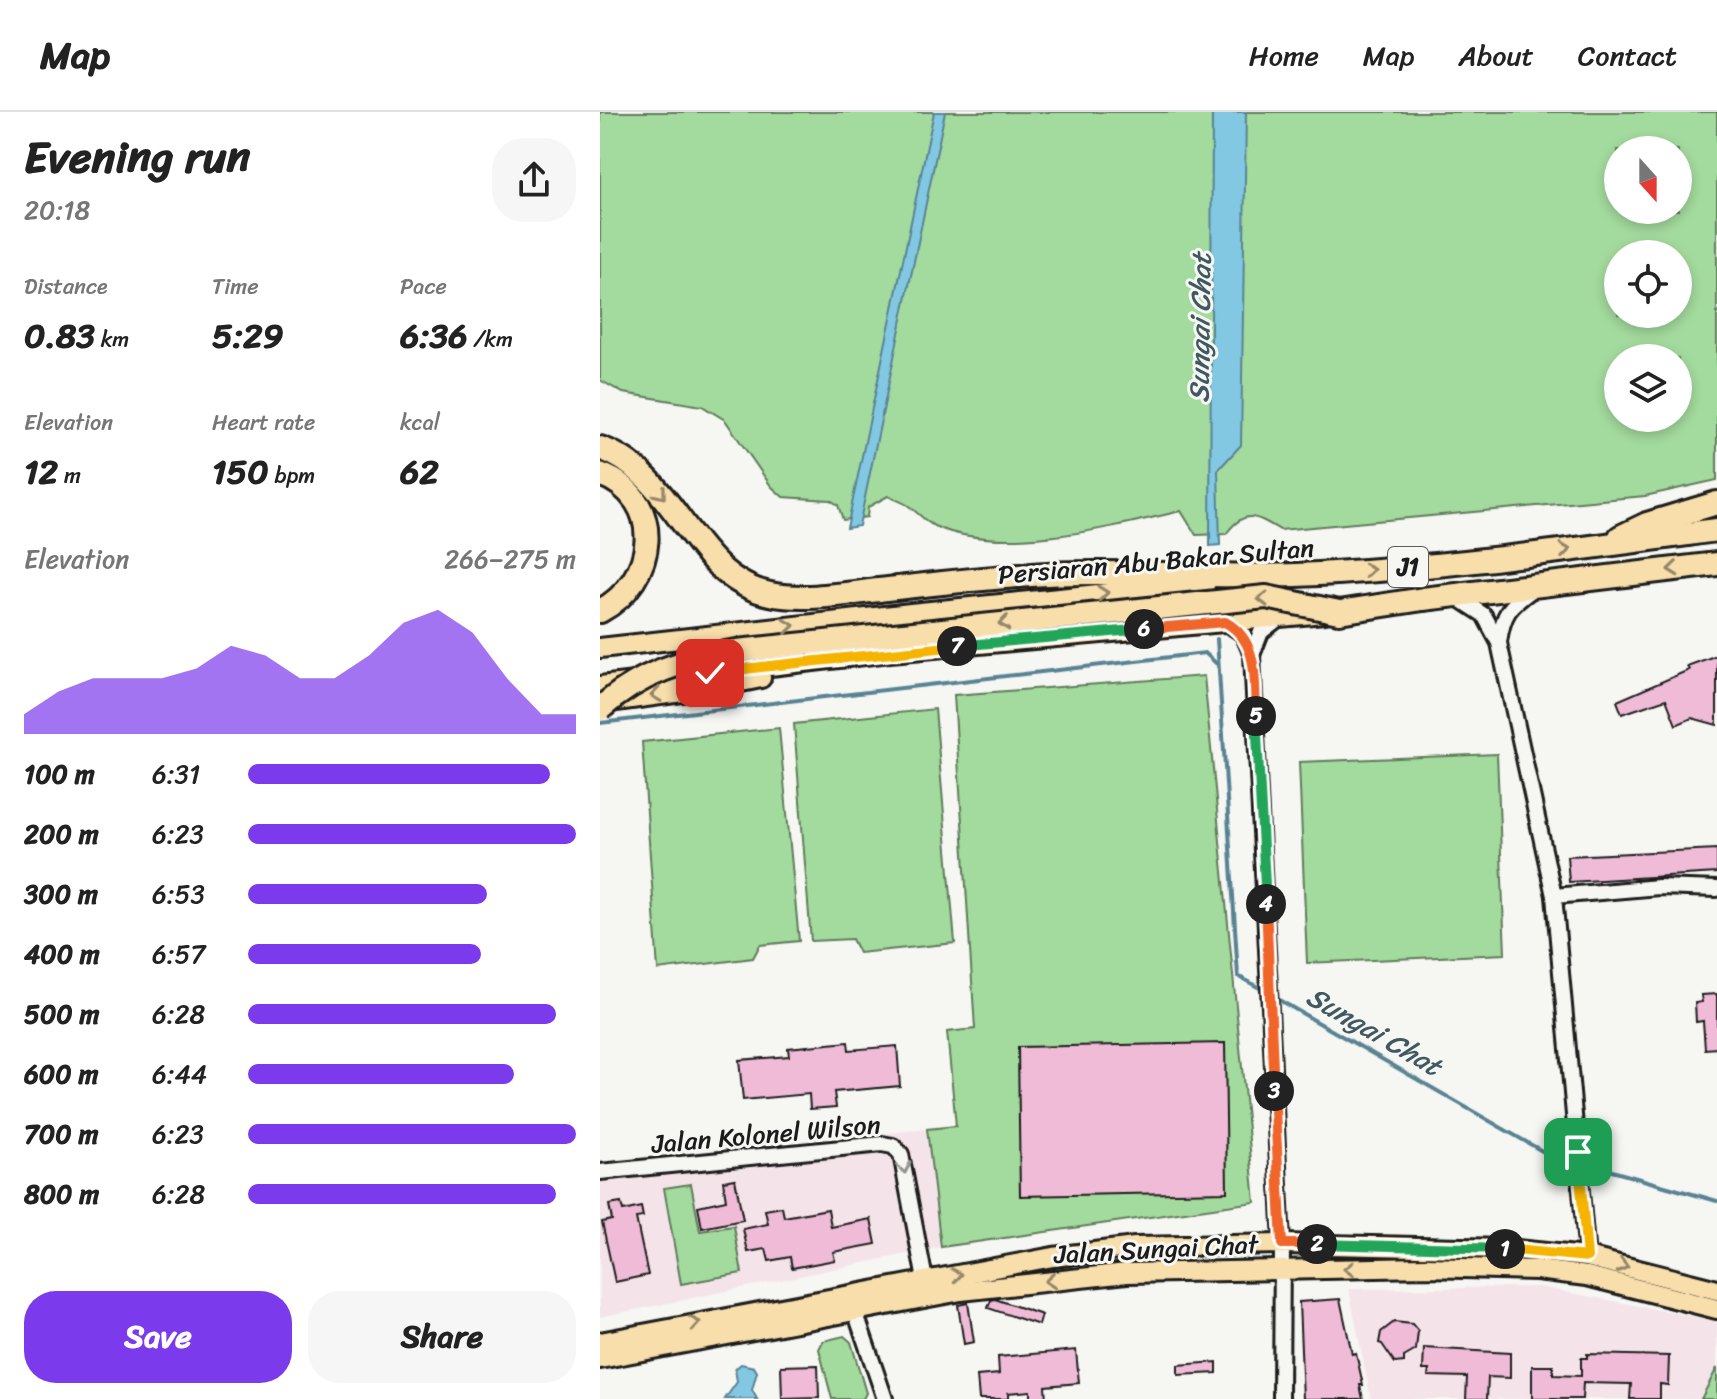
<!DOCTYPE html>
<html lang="en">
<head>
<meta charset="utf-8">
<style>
	:root { --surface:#fff; --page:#f6f6f6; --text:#222; --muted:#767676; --line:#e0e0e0; --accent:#7c3aed }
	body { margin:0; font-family:Sriracha,sans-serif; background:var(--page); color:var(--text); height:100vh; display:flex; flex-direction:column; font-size:30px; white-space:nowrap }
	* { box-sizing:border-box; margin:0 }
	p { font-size:26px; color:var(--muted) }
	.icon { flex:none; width:44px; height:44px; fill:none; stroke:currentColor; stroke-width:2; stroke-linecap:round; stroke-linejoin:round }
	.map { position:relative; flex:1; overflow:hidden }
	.drawer { display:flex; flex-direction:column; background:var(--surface); width:600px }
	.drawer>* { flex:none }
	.needle { width:52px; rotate:159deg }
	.controls { position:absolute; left:1004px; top:24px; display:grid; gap:16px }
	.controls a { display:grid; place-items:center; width:88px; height:88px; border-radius:50%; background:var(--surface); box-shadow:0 4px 12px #0003; font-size:40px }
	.pin { position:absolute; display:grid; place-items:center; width:68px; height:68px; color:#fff; margin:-34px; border-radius:16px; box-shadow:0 4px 12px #0006 }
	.km { position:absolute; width:40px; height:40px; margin:-20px; border-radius:50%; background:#222; color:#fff; font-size:22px; line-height:40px; text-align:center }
	.round { display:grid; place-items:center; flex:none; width:84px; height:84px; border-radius:32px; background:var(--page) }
	.overview { display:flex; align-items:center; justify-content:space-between; height:136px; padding:0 24px }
	h1 { font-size:44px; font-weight:700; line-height:60px }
	.metrics { display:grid; grid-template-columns:repeat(3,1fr); gap:12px; height:136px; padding:8px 24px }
	.metrics div { display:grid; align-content:center }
	.metrics b { font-size:34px; font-weight:700 }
	.metrics small { font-size:22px; font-weight:400 }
	.metrics p { font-size:22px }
	.chart { height:224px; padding:16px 24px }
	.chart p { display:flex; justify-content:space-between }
	.chart svg { width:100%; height:144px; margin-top:8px; fill:var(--accent); opacity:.7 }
	.button { display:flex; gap:16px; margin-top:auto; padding:16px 24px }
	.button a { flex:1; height:92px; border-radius:32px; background:var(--accent); color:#fff; font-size:32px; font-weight:700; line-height:92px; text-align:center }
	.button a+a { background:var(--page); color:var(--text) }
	ul { padding:0 24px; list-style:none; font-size:26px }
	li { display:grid; grid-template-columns:128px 96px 1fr; align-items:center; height:60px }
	li i { height:20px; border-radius:10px; background:var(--accent) }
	header { display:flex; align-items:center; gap:48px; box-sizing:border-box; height:112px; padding:0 40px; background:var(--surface); border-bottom:2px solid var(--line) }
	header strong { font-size:38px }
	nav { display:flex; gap:44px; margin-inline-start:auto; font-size:28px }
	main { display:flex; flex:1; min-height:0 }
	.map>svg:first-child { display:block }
</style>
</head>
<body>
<header>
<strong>Map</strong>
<nav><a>Home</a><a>Map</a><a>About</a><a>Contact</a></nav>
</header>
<main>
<section class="drawer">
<div class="overview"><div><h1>Evening run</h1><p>20:18</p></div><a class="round"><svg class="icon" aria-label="share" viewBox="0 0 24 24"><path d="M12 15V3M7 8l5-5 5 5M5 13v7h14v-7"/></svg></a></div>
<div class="metrics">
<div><p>Distance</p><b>0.83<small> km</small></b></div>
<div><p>Time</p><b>5:29</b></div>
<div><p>Pace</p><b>6:36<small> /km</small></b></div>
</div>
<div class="metrics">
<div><p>Elevation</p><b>12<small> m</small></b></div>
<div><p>Heart rate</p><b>150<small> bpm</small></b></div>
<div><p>kcal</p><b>62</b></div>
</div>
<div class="chart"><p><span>Elevation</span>266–275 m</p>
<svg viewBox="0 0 160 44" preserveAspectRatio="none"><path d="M0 44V38L10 31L20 27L30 27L40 27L50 24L60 17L70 20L80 27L90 27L100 20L110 10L120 6L130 13L140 27L150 38L160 38V44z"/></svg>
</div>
<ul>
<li><b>100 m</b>6:31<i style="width:92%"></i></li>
<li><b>200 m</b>6:23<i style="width:100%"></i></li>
<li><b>300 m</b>6:53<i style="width:73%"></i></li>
<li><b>400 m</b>6:57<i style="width:71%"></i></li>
<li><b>500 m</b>6:28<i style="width:94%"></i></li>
<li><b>600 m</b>6:44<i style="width:81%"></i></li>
<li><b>700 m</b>6:23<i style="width:100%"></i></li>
<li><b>800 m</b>6:28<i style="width:94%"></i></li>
</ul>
<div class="button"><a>Save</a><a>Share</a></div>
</section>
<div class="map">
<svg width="1117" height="1287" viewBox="0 0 1117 1287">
	<rect width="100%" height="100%" fill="#f6f6f2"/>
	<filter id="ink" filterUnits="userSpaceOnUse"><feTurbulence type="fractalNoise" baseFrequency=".0125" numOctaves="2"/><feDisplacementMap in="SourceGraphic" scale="16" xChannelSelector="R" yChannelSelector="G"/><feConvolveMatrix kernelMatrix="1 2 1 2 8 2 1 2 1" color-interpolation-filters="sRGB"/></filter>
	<g filter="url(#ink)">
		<g fill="#f4e4ea">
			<path d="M327 1017 341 1135 0 1205V1050Z"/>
			<path d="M940 1175 1117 1209V1287H771L749 1177Z"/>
		</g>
		<g fill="#a3da9d" stroke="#607b5c" stroke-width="2" fill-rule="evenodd">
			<path d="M0 0H1117V368L1045 384 680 418C656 404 645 396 626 422L596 423 581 399C512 415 402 444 334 414 326 410 318 401 310 395 304 390 296 388 288 384L268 395 267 405 243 408 238 393 230 388 183 385 171 374 125 308 102 294 23 281 0 268ZM1018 38H1078V98H1018ZM1018 142H1078V202H1018ZM1018 246H1078V306H1018Z"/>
			<path d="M604 564 655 1090 341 1135 327 1017 356 1014 347 920 375 917 354 583Z"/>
			<path d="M335 597 355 831 259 841 252 827 211 829 194 612Z"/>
			<path d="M179 616 199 829 160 833 153 846 58 858 42 630Z"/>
			<path d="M897 642 905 842 707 851 699 650Z"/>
			<path d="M91 1072 100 1119 134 1114 142 1161 81 1172 64 1076Z"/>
			<path d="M244 1224 251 1230 266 1281 263 1287H232L219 1237 223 1229Z"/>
			<path d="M1117 1256V1287H1101Z"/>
		</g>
		<g fill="#82c8e3" stroke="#598393" stroke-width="2">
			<path d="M334 0H345L259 414 247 416Z"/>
			<path d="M612 0H646L641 333 618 358 620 433 610 434Z"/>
			<path d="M141 1252 154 1255 157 1260 152 1278 157 1287H125L137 1270 135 1257Z"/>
		</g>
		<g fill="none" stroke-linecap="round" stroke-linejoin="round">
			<g stroke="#598393" stroke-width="4">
				<path d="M617 527 638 864 665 879"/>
				<path d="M0 611 605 541 618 553"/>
				<path d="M672 884 942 1039 1117 1089"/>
			</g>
		</g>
		<g fill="#efbbd7" stroke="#1c1c1c" stroke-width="2">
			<path d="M1117 543V613L1092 606 1076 613 1066 587 1022 602 1017 589 1089 558 1087 554Z"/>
			<path d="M1117 737V761L969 770 967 744Z"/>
			<path d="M1117 882V936L1105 937 1103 909 1096 910 1095 891 1102 890 1101 883Z"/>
			<path d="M248 930 249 938 297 934 300 974 234 980 236 995 210 997 209 982 143 988 139 948 189 944 188 936Z"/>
			<path d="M625 931 627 1080 420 1084 418 935Z"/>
			<path d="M135 1067 143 1108 102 1116 98 1094 126 1088 123 1069Z"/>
			<path d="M21 1091 23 1099 41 1095 43 1105 36 1106 48 1163 15 1170 2 1110 12 1108 9 1093Z"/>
			<path d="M182 1095 184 1105 228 1097 231 1115 271 1107 276 1132 233 1140 235 1148 192 1156 190 1145 169 1149 166 1137 148 1140 143 1117 168 1112 165 1098Z"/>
			<path d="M395 1187 442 1203 439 1213 388 1196 391 1188Z"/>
			<path d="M740 1187 752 1242 756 1241 763 1273H760L763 1287H703L699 1190Z"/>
			<path d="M368 1191 374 1230 364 1232 358 1193Z"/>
			<path d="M794 1210 812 1212 818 1219 816 1238 804 1245V1250L795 1251 782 1232 779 1231 781 1220Z"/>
			<path d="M824 1236 910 1241V1266L888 1265 887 1287H866L867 1265 828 1264 829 1258H823Z"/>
			<path d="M476 1238 479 1271 445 1274 446 1287H430V1279L408 1281V1287H379L377 1264 399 1262 398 1245Z"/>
			<path d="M987 1242 1069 1244 1068 1273 1060 1272V1287H1030L1031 1272 983 1271 982 1287H932V1254H953V1263L981 1264V1246H987Z"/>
			<path d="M617 1250V1261L578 1263V1253Z"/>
			<path d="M218 1253 219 1286 182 1287 181 1254Z"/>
		</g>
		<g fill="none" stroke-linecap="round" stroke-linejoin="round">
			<g stroke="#1c1c1c" stroke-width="20">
				<g id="minor">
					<path d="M855 484 884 503 899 531 954 784 987 1145"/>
					<path d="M625 510 643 522 652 543 682 1132 681 1287"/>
					<path d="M899 530C903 501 909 494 933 477"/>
					<path d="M652 543 661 520 679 506"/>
					<path d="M954 784 1059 775 1117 777"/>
					<path d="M0 1060 282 1032 293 1034 301 1042 325 1168"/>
					<path d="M255 1199 285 1287"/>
				</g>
			</g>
			<g stroke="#1c1c1c" stroke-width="24">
				<g id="major">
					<path d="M0 536 311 501 606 471"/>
					<path d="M0 574 290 540 725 501"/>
					<path d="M9 590 112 576 161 566"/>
					<path d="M0 1230 453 1145 535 1135 682 1132 907 1137 987 1145 1117 1178"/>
					<path d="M0 1247 361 1179 527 1161 827 1155 937 1158 987 1164 1117 1197"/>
				</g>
			</g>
			<g stroke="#1c1c1c" stroke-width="28">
				<g id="highway">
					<path d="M0 336C77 362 91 466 170 482 204 489 244 482 279 478 334 472 391 465 447 462 530 458 613 466 696 463 837 457 977 437 1117 418"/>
					<path d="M0 362C67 387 57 469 0 499"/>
					<path d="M1020 425 1047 412 1117 391"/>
					<path d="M739 500 823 487 1117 452"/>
				</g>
			</g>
			<use href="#minor" stroke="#f6f6f2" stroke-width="14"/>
			<use href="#major" stroke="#f8deab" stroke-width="18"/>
			<use href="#highway" stroke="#f8deab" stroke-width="22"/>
			<g stroke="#1c1c1c" stroke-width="28" stroke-linecap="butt">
				<path id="highway-bridge" d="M0 597C39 561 85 547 137 539L666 485 739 500"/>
			</g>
			<use href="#highway-bridge" stroke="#f8deab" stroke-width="22"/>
		</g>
		<defs><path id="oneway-chevron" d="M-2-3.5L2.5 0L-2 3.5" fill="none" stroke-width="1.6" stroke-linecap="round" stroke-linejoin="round" transform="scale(2)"/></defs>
		<g stroke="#95876b">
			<use href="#oneway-chevron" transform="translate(61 382) rotate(51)"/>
			<use href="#oneway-chevron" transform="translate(965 438) rotate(-7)"/>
			<use href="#oneway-chevron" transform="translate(1073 457) rotate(174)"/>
			<use href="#oneway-chevron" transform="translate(769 458) rotate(-5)"/>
			<use href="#oneway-chevron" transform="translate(503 481) rotate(-6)"/>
			<use href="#oneway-chevron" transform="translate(663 487) rotate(-179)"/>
			<use href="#oneway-chevron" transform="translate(404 511) rotate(174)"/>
			<use href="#oneway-chevron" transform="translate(189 514) rotate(-6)"/>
			<use href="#oneway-chevron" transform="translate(56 583) rotate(172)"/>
			<use href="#oneway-chevron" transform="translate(1023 1154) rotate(14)"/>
			<use href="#oneway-chevron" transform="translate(749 1157) rotate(179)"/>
			<use href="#oneway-chevron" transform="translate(357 1163) rotate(-10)"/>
			<use href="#oneway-chevron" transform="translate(450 1169) rotate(175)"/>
			<use href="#oneway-chevron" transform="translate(95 1211) rotate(-11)"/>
		</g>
		<use stroke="#949492" href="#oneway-chevron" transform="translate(304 1056) rotate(79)"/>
	</g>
	<g fill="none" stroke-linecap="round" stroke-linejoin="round" filter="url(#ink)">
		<g stroke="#fff" stroke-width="16">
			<path id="split-1" d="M905 1137 987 1145 978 1040"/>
		</g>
		<g stroke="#fff" stroke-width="16">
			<path id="split-2" d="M717 1132 905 1137"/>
		</g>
		<g stroke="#fff" stroke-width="16">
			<path id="split-3" d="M674 979 682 1132H717"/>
		</g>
		<g stroke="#fff" stroke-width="16">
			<path id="split-4" d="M666 792 674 979"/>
		</g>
		<g stroke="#fff" stroke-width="16">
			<path id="split-5" d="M656 604 666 792"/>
		</g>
		<g stroke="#fff" stroke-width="16">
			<path id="split-6" d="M544 517 625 510C660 529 654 569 656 604"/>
		</g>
		<g stroke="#fff" stroke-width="16">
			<path id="split-7" d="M357 534 544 517"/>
		</g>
		<g stroke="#fff" stroke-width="16">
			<path id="split-8" d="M170 554 357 534"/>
		</g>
		<g stroke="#fff" stroke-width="16">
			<path id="split-9" d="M110 561 170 554"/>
		</g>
		<use href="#split-1" stroke="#f5b400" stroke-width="10"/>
		<use href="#split-2" stroke="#22a559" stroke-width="10"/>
		<use href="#split-3" stroke="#f0652b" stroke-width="10"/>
		<use href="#split-4" stroke="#f0652b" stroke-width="10"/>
		<use href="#split-5" stroke="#22a559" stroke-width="10"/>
		<use href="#split-6" stroke="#f0652b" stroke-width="10"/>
		<use href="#split-7" stroke="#22a559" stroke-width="10"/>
		<use href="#split-8" stroke="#f5b400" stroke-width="10"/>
		<use href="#split-9" stroke="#f5b400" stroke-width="10"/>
	</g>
	<g text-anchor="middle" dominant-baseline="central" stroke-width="6" stroke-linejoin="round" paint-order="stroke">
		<rect fill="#f6f6f2" stroke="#5d5d5c" stroke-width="2" x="788" y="435" width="40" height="40" rx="6"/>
		<g font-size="24" font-weight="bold" fill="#1c1c1c">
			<text x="808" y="455">J1</text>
		</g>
		<g font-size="26" fill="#1c1c1c" stroke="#f6f6f2">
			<text transform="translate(556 449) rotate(-5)">Persiaran Abu Bakar Sultan</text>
			<text transform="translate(166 1022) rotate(-5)">Jalan Kolonel Wilson</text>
			<text transform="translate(556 1137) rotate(-3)">Jalan Sungai Chat</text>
		</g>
		<g font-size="28" font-style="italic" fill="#405862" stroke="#f6f6f2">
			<text transform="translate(600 216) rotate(-89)">Sungai Chat</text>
			<text transform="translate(774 919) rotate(30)">Sungai Chat</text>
		</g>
	</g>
</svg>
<div class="controls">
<a><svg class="needle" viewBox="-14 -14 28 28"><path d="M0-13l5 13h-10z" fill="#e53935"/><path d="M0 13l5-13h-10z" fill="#767676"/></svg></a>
<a><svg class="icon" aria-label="locate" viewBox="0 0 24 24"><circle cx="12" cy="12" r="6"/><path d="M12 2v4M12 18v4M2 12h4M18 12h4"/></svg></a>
<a><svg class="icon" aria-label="layers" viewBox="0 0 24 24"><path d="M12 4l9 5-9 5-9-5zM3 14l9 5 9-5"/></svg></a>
</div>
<div class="pin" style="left:978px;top:1040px;background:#1e9e55"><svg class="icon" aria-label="arrive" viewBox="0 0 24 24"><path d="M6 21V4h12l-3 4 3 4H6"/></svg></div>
<div class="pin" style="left:110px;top:561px;background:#d93025"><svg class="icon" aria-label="check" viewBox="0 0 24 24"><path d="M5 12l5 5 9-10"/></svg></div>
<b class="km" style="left:905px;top:1137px">1</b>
<b class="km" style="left:717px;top:1132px">2</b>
<b class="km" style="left:674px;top:979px">3</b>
<b class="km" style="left:666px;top:792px">4</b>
<b class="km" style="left:656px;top:604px">5</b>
<b class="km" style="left:544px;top:517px">6</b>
<b class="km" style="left:357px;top:534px">7</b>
</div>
</main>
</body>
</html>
